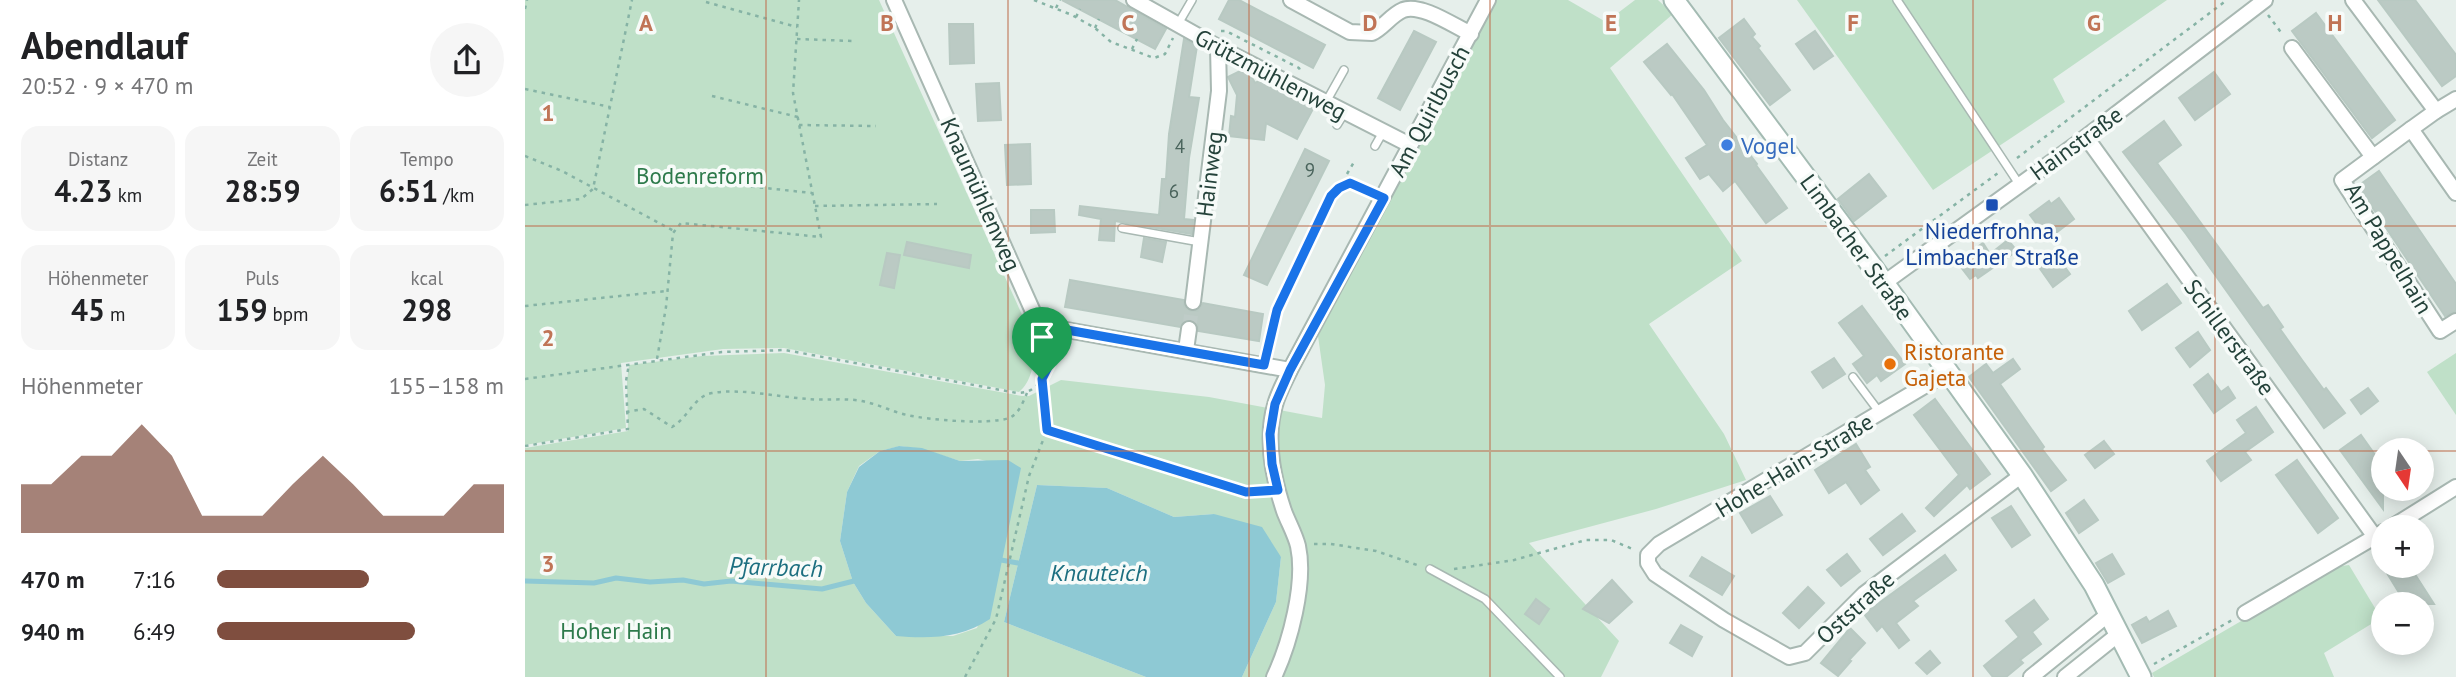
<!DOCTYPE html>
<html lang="de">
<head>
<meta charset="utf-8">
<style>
	:root { --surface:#fff; --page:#f6f6f6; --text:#202124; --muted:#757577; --accent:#7f4e3f }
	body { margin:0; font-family:"PT Sans",sans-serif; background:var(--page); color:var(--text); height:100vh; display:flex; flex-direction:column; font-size:26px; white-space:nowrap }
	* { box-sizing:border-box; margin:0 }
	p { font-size:23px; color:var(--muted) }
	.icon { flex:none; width:38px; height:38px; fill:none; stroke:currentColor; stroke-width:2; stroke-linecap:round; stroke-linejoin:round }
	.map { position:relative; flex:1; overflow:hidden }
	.drawer { display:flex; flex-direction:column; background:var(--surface); width:525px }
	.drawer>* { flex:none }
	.needle { width:46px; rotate:167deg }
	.fabs { position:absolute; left:1846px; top:438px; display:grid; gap:14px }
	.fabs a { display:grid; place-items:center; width:63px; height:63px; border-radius:50%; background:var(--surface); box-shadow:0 4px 18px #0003; font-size:35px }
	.pin { position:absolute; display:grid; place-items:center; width:60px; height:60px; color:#fff; margin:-72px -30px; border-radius:50% 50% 50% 0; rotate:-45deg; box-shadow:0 0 7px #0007 }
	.pin .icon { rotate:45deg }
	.round { display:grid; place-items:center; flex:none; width:74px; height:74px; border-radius:37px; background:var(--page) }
	.overview { display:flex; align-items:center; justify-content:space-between; height:119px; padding:0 21px }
	h1 { font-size:38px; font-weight:600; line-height:52px }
	.figures { display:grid; grid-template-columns:repeat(3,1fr); gap:10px; height:119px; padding:7px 21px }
	.figures div { display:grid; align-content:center; border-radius:18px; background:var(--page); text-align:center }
	.figures b { font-size:30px; font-weight:600 }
	.figures small { font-size:19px; font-weight:400 }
	.figures p { font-size:19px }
	.chart { height:196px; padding:14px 21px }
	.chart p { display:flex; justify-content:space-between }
	.chart svg { width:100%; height:126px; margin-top:7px; fill:var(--accent); opacity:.7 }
	ul { padding:0 21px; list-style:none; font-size:23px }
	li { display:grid; grid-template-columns:112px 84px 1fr; align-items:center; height:52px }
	li i { height:18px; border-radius:9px; background:var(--accent) }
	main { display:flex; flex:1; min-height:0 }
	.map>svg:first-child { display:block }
</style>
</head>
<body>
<main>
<section class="drawer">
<div class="overview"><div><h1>Abendlauf</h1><p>20:52 · 9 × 470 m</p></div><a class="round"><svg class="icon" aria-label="share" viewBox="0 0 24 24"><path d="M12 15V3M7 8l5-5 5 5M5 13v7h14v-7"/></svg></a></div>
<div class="figures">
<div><p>Distanz</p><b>4.23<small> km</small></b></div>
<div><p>Zeit</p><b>28:59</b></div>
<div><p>Tempo</p><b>6:51<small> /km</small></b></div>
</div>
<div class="figures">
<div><p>Höhenmeter</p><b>45<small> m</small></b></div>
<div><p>Puls</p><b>159<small> bpm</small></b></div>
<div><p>kcal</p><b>298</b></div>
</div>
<div class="chart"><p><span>Höhenmeter</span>155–158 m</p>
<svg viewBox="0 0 160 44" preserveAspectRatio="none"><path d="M0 44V27L10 27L20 17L30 17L40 6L50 17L60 38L70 38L80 38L90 27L100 17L110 27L120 38L130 38L140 38L150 27L160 27V44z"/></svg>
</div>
<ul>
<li><b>470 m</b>7:16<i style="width:53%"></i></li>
<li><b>940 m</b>6:49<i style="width:69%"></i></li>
</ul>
</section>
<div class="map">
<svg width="1931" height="677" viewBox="0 0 1931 677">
	<rect width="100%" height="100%" fill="#e6efeb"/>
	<g fill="#bfe0c8" fill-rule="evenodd">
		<path d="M0 0H354L509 341C510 358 508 381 494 392L259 348 198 349 96 363 101 428 0 445Z"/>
		<path d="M970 0H1043L1081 22 1110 0H1133L1148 14 1085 68 1217 261 1124 324 1199 434 1221 480 1131 509 1004 543 1094 641 1076 677H717L751 602 756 557 689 514 649 517 582 488 512 485 479 622 621 677H0V448L103 431 102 381 104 365 177 356 259 353 497 396H504L536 380 684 397 797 418 800 385 793 336ZM375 446 397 449 435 461 453 459 495 469 476 560 452 628 428 636H371L341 603 328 582 315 541 322 492 334 466 355 451Z"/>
		<path d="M1272 0H1642L1528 79 1540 102 1408 190Z"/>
		<path d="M1931 353V415L1902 372Z"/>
		<path d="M1824 565 1856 618 1799 653 1809 677H1629L1627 673 1809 567Z"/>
	</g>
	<g fill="#8ec9d4">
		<path d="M374 446 397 448 435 461 483 460 496 468 465 619C437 638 405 639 371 636L341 603 328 582 315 541 322 492 334 467 355 451Z"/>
		<path d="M512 485 582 488 649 517 689 514 737 527 756 557 751 602 717 677H621L479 622Z"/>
	</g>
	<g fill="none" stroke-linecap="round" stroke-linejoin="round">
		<g stroke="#8ec9d4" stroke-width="5">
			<path d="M476 560 493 563"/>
			<path d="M0 581 69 583 91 578 125 582 158 580 179 584 206 581 297 589 333 580"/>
		</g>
	</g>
	<g fill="#bbcac4" stroke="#b8c9c2" stroke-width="2">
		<path d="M537 0H590L641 29 630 49Z"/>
		<path d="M704 0H714L800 45 788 68 694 19Z"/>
		<path d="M1853 0H1890L1931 55V76L1917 86Z"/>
		<path d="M1791 13 1870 120 1847 138 1767 31Z"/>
		<path d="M1219 19 1230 34 1227 37 1235 46 1233 48 1265 90 1245 105 1194 38Z"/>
		<path d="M424 24H448L449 63 425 64Z"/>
		<path d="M889 31 911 42 875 110 853 98Z"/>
		<path d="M1290 31 1308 56 1289 69 1271 44Z"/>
		<path d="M659 39 672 46 664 97 674 98 664 158 659 219 668 220 667 234 590 221 589 241 574 240 576 219 554 215 555 206 634 215 637 179H641L644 134Z"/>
		<path d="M1142 44 1179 90 1198 120 1232 164 1231 165 1262 208 1241 223 1210 181 1198 191 1184 174 1175 179 1161 158 1182 145 1147 94 1146 95 1119 62Z"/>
		<path d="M717 70 725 74 730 83 736 80 789 107 772 139 741 123 739 140 704 136 706 116 710 117 712 95 703 77Z"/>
		<path d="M1689 72 1705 94 1670 120 1654 98Z"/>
		<path d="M474 83 476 120 453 121 451 84Z"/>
		<path d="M1639 121 1656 145 1632 163 1738 308 1743 305 1758 327 1755 329 1777 360 1799 390 1801 388 1820 413 1799 428 1661 234 1598 152Z"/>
		<path d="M505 144 506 184 482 185 480 145Z"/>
		<path d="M780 149 804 161 742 285 719 275Z"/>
		<path d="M1854 171 1931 284V311L1920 316 1833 186Z"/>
		<path d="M1344 174 1361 196 1329 221 1313 199Z"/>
		<path d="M1534 198 1549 219 1523 239 1505 215 1524 201 1526 204Z"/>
		<path d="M506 210H529L530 232 506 233Z"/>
		<path d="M619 238 641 242 637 262 616 257Z"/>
		<path d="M1483 240 1492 251 1453 278 1451 275 1445 279 1432 262 1458 243 1465 254Z"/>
		<path d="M382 242 446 255 444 268 379 255Z"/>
		<path d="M1528 251 1545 274 1528 287 1511 263Z"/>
		<path d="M362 253 375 255 369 288 355 285Z"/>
		<path d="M545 280 659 300V306L666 311H672L678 303 738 314 734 341 673 331V325L666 320H660L655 327 540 307Z"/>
		<path d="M1642 284 1656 303 1617 330 1604 311Z"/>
		<path d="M1337 306 1380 364 1356 381 1352 375 1342 383 1328 364 1339 356 1314 323Z"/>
		<path d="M1673 332 1685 350 1665 367 1651 348Z"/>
		<path d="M1309 358 1320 374 1298 388 1287 372Z"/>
		<path d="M1488 359 1495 369 1475 384 1519 447 1517 449 1541 480 1526 491 1444 377 1461 364 1468 373Z"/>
		<path d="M1683 374 1696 392 1703 387 1710 398 1689 413 1669 385Z"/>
		<path d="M1843 388 1853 401 1836 414 1826 400Z"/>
		<path d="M1410 399 1465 474 1445 489 1442 485 1409 516 1401 508 1434 475 1389 415Z"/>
		<path d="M1731 407 1748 432 1720 452 1726 460 1696 481 1682 461 1721 433 1712 420Z"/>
		<path d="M1836 435 1858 466V509L1815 450Z"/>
		<path d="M1579 441 1589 454 1570 468 1560 455Z"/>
		<path d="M1331 444 1345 467 1340 470 1354 490 1336 504 1321 482 1304 493 1290 470Z"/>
		<path d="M1772 460 1813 518 1793 533 1751 475Z"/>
		<path d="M1245 496 1257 515 1227 533 1215 513Z"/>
		<path d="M1559 500 1573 520 1554 533 1541 513Z"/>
		<path d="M1486 506 1505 535 1487 547 1467 518Z"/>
		<path d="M1377 514 1390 531 1358 555 1345 539Z"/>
		<path d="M1322 554 1335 571 1316 586 1302 570Z"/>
		<path d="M1587 554 1599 574 1583 583 1571 563Z"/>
		<path d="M1420 555 1431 570 1388 601 1393 606 1371 623 1384 640 1374 648 1357 626 1352 631 1339 614Z"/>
		<path d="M1177 557 1209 576 1197 595 1165 576Z"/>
		<path d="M1857 565H1884L1909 604H1881Z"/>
		<path d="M1087 580 1107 602 1084 623 1058 609Z"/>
		<path d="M1283 587 1299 603 1274 628 1258 613Z"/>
		<path d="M1011 599 1024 609 1014 624 1000 614Z"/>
		<path d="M1509 600 1523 619 1507 632 1516 644 1495 660 1498 663 1481 677H1468L1459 666 1494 637 1481 621Z"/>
		<path d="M1643 611 1651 626 1617 643 1607 625 1621 617 1624 622Z"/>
		<path d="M1156 625 1177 637 1167 656 1145 643Z"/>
		<path d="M1325 628 1340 643 1324 660 1326 661 1313 676 1296 663Z"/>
		<path d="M1405 651 1415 663 1402 674 1391 663Z"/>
	</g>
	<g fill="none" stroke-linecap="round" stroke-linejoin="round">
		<path stroke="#bfccc8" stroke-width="14" stroke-dasharray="14 7" stroke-linecap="butt" d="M664 329 668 302"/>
		<g stroke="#a8b8b2" stroke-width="10">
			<g id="lane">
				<path d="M1372 0 1494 184"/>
				<path d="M653 24 667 0"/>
				<path d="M801 102 819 70"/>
				<path d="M812 125 820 112"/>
				<path d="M850 146 858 132"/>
				<path d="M597 228 675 242"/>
				<path d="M762 285 809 192C827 177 840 188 858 197"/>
				<path d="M1328 377 1355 413"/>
				<path d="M905 569 960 599 1035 677"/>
			</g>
		</g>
		<g stroke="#a8b8b2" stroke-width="18">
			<g id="street">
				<path d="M369 0 514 325 765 370"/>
				<path d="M609 0 693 47 885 145"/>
				<path d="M766 0 825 32 847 33C858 28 866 15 878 10 896 3 929 26 946 34"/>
				<path d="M1828 0 1911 111 1886 129 1931 193"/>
				<path d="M1767 48 1848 157"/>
				<path d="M1911 111 1931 99"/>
				<path d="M1886 129 1817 180 1915 331 1931 321"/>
				<path d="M1561 137 1850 537"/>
				<path d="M1359 283 1561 137 1740 0"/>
				<path d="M668 302 694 91 693 47"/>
				<path d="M661 350 664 329"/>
				<path d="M1423 372 1134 544 1123 555V563L1130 574 1199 620 1264 657 1280 653 1339 594 1497 475"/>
				<path d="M1867 527 1931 487"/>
				<path d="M1720 613 1858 532"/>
				<path d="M749 677C765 643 781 583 773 546 770 534 763 522 759 511 748 478 740 439 750 405 753 393 760 381 765 370L963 0"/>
				<path d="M1506 677 1585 613"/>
				<path d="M1540 677 1595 633"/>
			</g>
		</g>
		<g stroke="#a4bbb3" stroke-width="23">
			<path id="secondary" d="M1149 0 1347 266 1497 475 1569 585 1616 677"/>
		</g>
		<g stroke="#86b3a5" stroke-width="2.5" stroke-dasharray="3.5 5" stroke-linecap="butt">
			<path d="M509 0 547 15 570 28 586 42 629 58 640 54 648 38"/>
			<path d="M181 2 272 27"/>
			<path d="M531 8 535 0"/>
			<path d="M0 9 2 0"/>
			<path d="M1743 15 1758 35"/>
			<path d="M551 17 555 9"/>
			<path d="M570 28 574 19"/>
			<path d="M696 31H701L774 68 776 72"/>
			<path d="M272 39 328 41"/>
			<path d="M607 49 612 39"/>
			<path d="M0 89 85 107"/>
			<path d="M187 96 273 117"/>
			<path d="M274 125 351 126"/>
			<path d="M0 156 37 171 149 231"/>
			<path d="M1492 158 1702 0"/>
			<path d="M822 174 829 162"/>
			<path d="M184 182 287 193"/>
			<path d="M0 205 56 199 68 189 107 0"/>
			<path d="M290 206 412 204"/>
			<path d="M1360 256 1473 173"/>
			<path d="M0 306 142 291"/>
			<path d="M742 352 752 310 758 295"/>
			<path d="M132 359 141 307 148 233 156 223 296 237 268 93 274 0"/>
			<path d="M0 379 197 352 260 350 492 393C511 393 516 381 524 365L518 342"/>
			<path d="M101 412 119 409 147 427C164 417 168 397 187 393 216 388 253 397 283 399 302 401 323 397 341 402 355 405 368 412 382 415 404 420 463 425 484 418 494 414 498 402 502 393"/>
			<path d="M522 430 721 492 739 491"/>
			<path d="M0 446 103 429 101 381 104 364"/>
			<path d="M789 544H806L851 551 895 566"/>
			<path d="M929 569 989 560 1061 540H1086L1110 550"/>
			<path d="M1629 664 1709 619"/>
			<path d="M440 677 471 619 504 476 522 430 517 381"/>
		</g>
		<use href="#lane" stroke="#fff" stroke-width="7"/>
		<use href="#street" stroke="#fff" stroke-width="14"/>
		<use href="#secondary" stroke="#fff" stroke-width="19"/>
	</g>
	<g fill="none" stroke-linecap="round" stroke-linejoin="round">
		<g stroke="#fff" stroke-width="14">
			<path id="route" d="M825 183 859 198 765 370 750 404 745 434 747 464 753 490 721 492 522 430 517 379 524 365 514 325 739 365 752 310 806 196 814 188Z"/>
		</g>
		<use href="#route" stroke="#1a73e8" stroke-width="9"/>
	</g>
	<path fill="none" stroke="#c07456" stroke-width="2" stroke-opacity="0.55" d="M241 0V677M483 0V677M724 0V677M965 0V677M1207 0V677M1448 0V677M1690 0V677M0 226H1931M0 451H1858M1897 451H1931"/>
	<circle fill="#3f7fe0" stroke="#f7fbf9" stroke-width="2.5" cx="1202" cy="145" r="7"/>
	<rect fill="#1a4fb4" stroke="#f7fbf9" stroke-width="2.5" x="1460" y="198" width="14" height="14" rx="3.5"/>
	<circle fill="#e8710a" stroke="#f7fbf9" stroke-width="2.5" cx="1365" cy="364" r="7"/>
	<g text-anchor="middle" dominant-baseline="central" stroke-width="7" stroke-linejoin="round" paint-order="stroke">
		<g font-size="19" fill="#4a645c">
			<text x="655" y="146">4</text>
			<text x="785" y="170">9</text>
			<text x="649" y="191">6</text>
		</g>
		<g font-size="23" fill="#24423a" stroke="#f7fbf9">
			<text transform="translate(746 74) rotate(28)">Grützmühlenweg</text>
			<text transform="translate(904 111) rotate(-62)">Am Quirlbusch</text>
			<text transform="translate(1551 143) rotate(-36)">Hainstraße</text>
			<text transform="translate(684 174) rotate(-83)">Hainweg</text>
			<text transform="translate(456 194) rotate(66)">Knaumühlenweg</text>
			<text transform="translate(1332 247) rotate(54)">Limbacher Straße</text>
			<text transform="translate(1864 248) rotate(59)">Am Pappelhain</text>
			<text transform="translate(1705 337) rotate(54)">Schillerstraße</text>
			<text transform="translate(1269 465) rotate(-31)">Hohe-Hain-Straße</text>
			<text transform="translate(1330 607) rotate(-42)">Oststraße</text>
		</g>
		<g font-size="23" fill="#366cbe" stroke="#f7fbf9" text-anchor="start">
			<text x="1216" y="145">Vogel</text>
		</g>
		<g font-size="23" fill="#2d7a4b" stroke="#f7fbf9">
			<text x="175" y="175">Bodenreform</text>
			<text x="91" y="630">Hoher Hain</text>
		</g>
		<g font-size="23" fill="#164399" stroke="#f7fbf9">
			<text x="1467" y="230">Niederfrohna,<tspan x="1467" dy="26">Limbacher Straße</tspan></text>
		</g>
		<g font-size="23" fill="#c56008" stroke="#f7fbf9" text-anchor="start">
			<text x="1379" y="351">Ristorante<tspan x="1379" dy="26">Gajeta</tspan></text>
		</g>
		<g font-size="24" font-style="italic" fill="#1c6f80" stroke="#f7fbf9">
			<text transform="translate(251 567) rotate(2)">Pfarrbach</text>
			<text x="574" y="572">Knauteich</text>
		</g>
	</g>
	<g font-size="23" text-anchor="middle" font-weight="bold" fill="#c07456" stroke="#f7fbf9" stroke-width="7" stroke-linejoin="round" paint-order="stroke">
		<text x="121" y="31">A</text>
		<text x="362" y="31">B</text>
		<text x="603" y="31">C</text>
		<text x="845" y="31">D</text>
		<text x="1086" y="31">E</text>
		<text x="1328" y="31">F</text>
		<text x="1569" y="31">G</text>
		<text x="1810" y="31">H</text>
		<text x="23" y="121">1</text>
		<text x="23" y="346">2</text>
		<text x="23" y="572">3</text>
	</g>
</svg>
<div class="fabs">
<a><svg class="needle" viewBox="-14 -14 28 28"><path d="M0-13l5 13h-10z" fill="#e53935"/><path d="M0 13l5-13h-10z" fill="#757577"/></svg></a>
<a>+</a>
<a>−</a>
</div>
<div class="pin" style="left:517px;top:379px;background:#1e9e55"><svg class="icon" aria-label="arrive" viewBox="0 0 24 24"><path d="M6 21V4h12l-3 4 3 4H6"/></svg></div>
</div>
</main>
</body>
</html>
